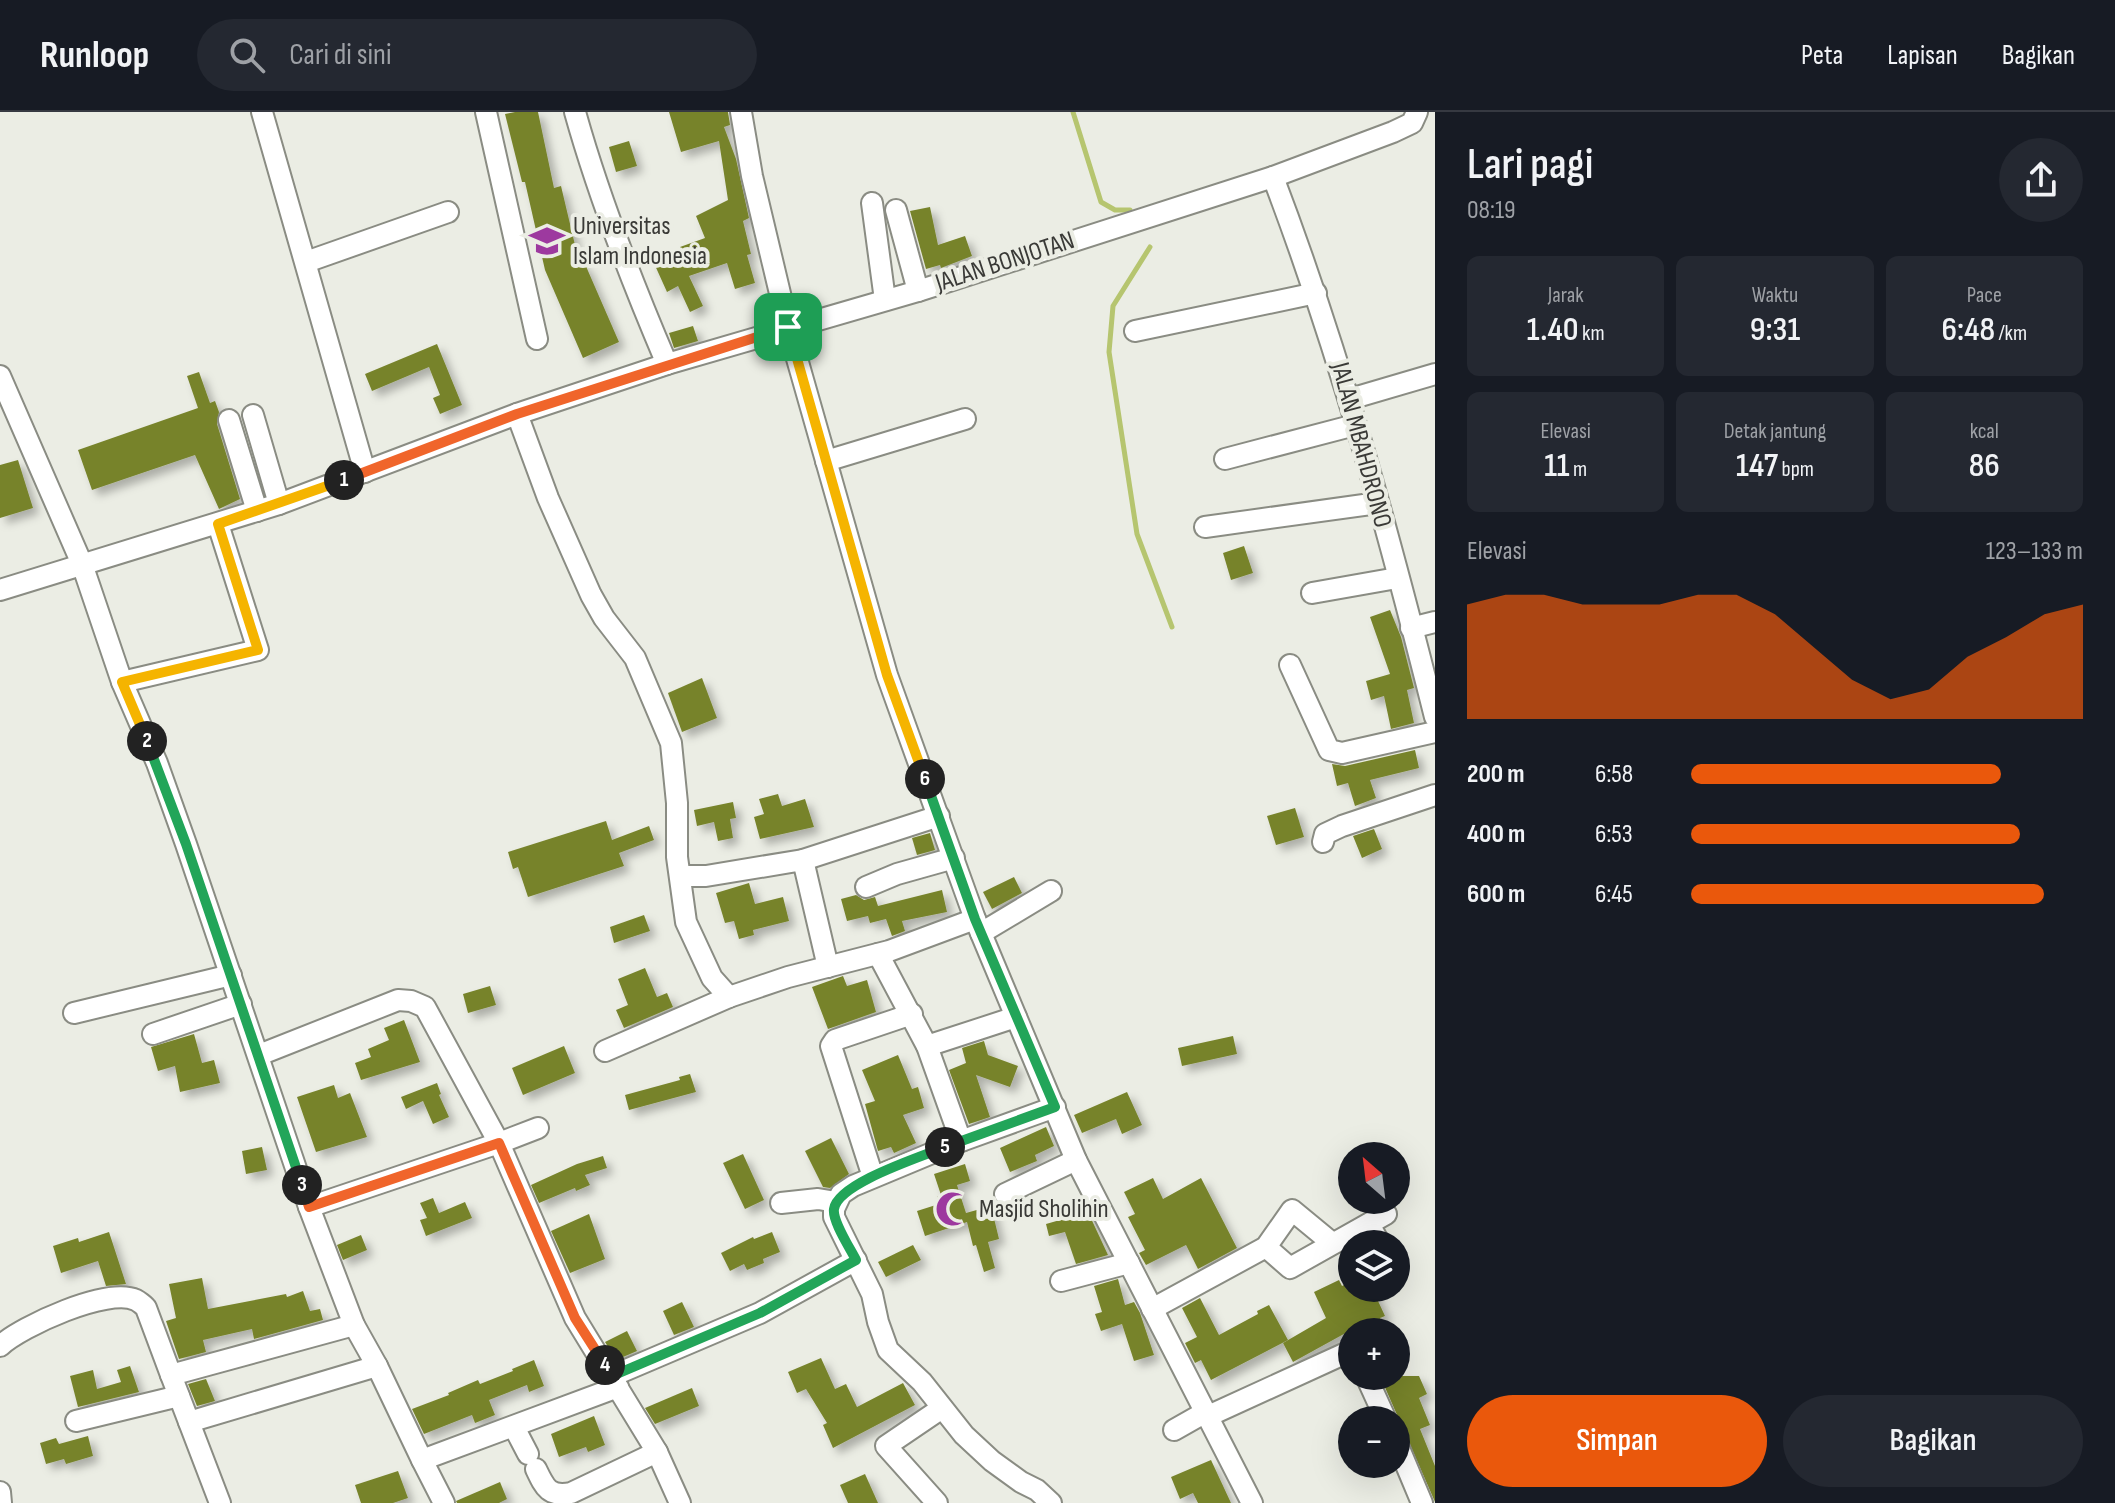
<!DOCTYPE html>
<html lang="id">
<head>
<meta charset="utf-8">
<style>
	:root { --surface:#171b24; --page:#242831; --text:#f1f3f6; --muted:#9ea1a6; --line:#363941; --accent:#ea580c }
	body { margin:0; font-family:"Sofia Sans Condensed",sans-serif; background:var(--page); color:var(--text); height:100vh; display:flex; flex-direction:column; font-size:30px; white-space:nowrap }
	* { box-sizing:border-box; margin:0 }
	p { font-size:26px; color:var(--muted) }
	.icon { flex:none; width:44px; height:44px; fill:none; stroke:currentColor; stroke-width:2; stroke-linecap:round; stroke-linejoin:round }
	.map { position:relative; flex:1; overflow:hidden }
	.sheet { display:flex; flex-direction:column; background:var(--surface); width:680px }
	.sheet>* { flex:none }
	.needle { width:52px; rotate:332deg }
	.tools { position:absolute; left:1338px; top:1030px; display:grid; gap:16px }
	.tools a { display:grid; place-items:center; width:72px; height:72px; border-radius:50%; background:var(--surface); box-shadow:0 8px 32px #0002; font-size:40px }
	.pin { position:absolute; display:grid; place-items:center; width:68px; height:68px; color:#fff; margin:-34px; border-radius:16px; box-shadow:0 4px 12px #0006 }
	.km { position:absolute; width:40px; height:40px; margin:-20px; border-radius:50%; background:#222; color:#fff; font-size:22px; line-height:40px; text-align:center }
	.round { display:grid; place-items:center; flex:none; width:84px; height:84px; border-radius:42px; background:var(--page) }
	.head { display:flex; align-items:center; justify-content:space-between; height:136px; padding:0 32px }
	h1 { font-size:44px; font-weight:600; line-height:60px }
	.stats { display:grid; grid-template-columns:repeat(3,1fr); gap:12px; height:136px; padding:8px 32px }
	.stats div { display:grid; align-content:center; border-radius:12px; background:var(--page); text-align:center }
	.stats b { font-size:34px; font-weight:600 }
	.stats small { font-size:22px; font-weight:400 }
	.stats p { font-size:22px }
	.chart { height:224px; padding:16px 32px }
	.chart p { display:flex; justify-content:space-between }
	.chart svg { width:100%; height:144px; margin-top:8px; fill:var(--accent); opacity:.7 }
	.primary-button { display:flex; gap:16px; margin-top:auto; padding:16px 32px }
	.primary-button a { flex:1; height:92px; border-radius:48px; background:var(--accent); color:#fff; font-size:32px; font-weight:600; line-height:92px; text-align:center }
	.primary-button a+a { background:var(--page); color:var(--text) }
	ul { padding:0 32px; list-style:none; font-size:26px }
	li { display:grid; grid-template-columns:128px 96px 1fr; align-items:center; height:60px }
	li i { height:20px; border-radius:10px; background:var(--accent) }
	header { display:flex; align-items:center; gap:48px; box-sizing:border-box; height:112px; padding:0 40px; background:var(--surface); border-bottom:2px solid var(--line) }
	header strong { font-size:38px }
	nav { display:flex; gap:44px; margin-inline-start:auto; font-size:28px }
	.search { width:560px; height:72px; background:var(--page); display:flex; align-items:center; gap:20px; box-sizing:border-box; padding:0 28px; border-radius:44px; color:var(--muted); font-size:30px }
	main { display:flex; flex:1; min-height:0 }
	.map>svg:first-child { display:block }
</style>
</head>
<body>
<header>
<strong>Runloop</strong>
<div class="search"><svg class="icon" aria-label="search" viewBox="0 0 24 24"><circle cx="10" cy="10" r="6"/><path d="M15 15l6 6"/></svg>Cari di sini</div>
<nav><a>Peta</a><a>Lapisan</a><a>Bagikan</a></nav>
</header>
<main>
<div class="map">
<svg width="1435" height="1391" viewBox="0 0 1435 1391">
	<defs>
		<filter id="shadow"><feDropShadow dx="6" dy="6" stdDeviation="4" flood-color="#0004"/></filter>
	</defs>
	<rect width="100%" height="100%" fill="#ebede4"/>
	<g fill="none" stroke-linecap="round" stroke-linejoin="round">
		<g stroke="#b6c56f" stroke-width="5">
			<path d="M1073 0 1101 90 1115 98H1130"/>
			<path d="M1150 135 1113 194 1109 240 1137 422 1172 515"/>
		</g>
	</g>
	<g fill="#77832c" filter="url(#shadow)">
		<path d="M515 0H538L554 76 561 74 580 154 585 152 619 230 583 246 545 158 525 70H522L505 2Z"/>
		<path d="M669 0H728L730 13 724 15 736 47 749 106 743 109 751 142 747 143 755 171 735 177 727 151 689 164 703 194 690 200 678 174 667 180 653 149 680 137V135L705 126 696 104 728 88 719 29 681 40Z"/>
		<path d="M629 29 637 54 616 60 609 35Z"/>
		<path d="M930 95 938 133 965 124 972 144 941 156 940 153 926 157 910 99Z"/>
		<path d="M693 214 698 229 674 236 669 221Z"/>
		<path d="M437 232 462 293 440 302 433 286 440 283 429 255 372 279 365 262Z"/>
		<path d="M199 260 210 291 215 289 219 300 217 312 240 387 219 397 195 343 92 378 78 338 198 296 187 264Z"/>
		<path d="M18 348 33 396 0 406V353Z"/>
		<path d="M1244 434 1253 461 1231 468 1223 441Z"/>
		<path d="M1390 498 1401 525 1414 576 1407 578 1414 611 1391 617 1384 584 1371 588 1366 569 1390 562 1370 505Z"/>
		<path d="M702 566 717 606 682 620 668 581Z"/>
		<path d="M1415 638 1419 656 1370 668 1376 686 1355 694 1348 671 1337 674 1332 652 1345 654Z"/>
		<path d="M778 682 782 694 805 687 814 715 760 727 754 705 764 702 759 687Z"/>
		<path d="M733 690 736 706 730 707 733 726 718 729 714 710 697 714 694 698Z"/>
		<path d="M1295 696 1304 725 1276 733 1267 704Z"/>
		<path d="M606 709 612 728 649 714 654 728 619 741 624 754 528 785 518 755 513 757 508 740Z"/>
		<path d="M1374 717 1382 737 1362 746 1353 724Z"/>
		<path d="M930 721 935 738 917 743 912 726Z"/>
		<path d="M1014 765 1022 781 992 797 983 780Z"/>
		<path d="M749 771 755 792 783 785 789 809 753 818 754 823 739 827 734 809 725 811 716 781Z"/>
		<path d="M942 778 947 800 902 809 905 819 892 824 886 807 870 811 868 804 847 809 841 787 856 783 864 788 875 785 878 794Z"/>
		<path d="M644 803 650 819 614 831 610 815Z"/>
		<path d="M645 856 657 885 667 881 673 895 624 916 616 898 628 893 618 867Z"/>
		<path d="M843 864 847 874 867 868 876 900 828 917 812 875Z"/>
		<path d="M490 874 496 893 468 901 463 882Z"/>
		<path d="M404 908 420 950 361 968 355 951 371 945 368 937 389 928 384 916Z"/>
		<path d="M194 922 202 951 214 948 220 971 180 980 175 954 158 959 151 935Z"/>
		<path d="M1233 924 1237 942 1182 954 1178 936Z"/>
		<path d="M984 929 988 943 1018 954 1010 975 976 963 990 1005 969 1012 949 958 966 951 962 936Z"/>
		<path d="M564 934 575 961 523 983 512 956Z"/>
		<path d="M898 943 912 977 918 975 924 996 903 1003 916 1031 894 1041 891 1035 878 1039 865 992 875 989 862 958Z"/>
		<path d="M690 962 696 980 629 998 625 983 680 968 679 965Z"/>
		<path d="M437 971 441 982 439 983 449 1005 433 1012 423 989 406 997 401 985Z"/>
		<path d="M334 973 338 986 350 981 367 1025 316 1040 297 985Z"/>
		<path d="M1127 980 1142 1013 1122 1022 1116 1007 1082 1021 1074 1003Z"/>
		<path d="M1046 1015 1054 1034 1035 1043 1037 1049 1010 1060 1000 1036Z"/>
		<path d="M831 1026 849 1062 830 1076 823 1075 805 1039Z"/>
		<path d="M262 1035 267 1058 246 1062 242 1039Z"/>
		<path d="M743 1042 764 1088 745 1097 723 1051Z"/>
		<path d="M603 1044 607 1056 585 1063 590 1073 576 1079 575 1076 539 1091 531 1073 577 1052Z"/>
		<path d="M965 1052 970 1069 957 1073 966 1101 991 1094 999 1127 988 1130 995 1156 984 1160 976 1133 973 1134 967 1110 925 1124 917 1099 939 1092 937 1085 941 1083 934 1062Z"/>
		<path d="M1153 1066 1163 1087 1201 1066 1237 1136 1198 1157 1186 1133 1146 1153 1139 1141 1145 1138 1128 1105 1135 1102 1124 1080Z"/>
		<path d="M433 1086 439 1101 465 1090 472 1106 426 1124 420 1108 427 1106 420 1091Z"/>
		<path d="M1088 1100 1108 1143 1076 1152 1065 1120 1049 1124 1046 1112Z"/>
		<path d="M589 1102 605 1147 570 1161 551 1119Z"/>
		<path d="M109 1120 126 1172 106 1174 98 1149 61 1161 53 1134 78 1126 79 1130Z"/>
		<path d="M772 1120 780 1140 763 1147 764 1151 747 1158 744 1152 730 1159 721 1141 753 1125 754 1127Z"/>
		<path d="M361 1123 367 1138 343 1148 337 1133Z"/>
		<path d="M913 1133 921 1148 886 1165 878 1150Z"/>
		<path d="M202 1166 208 1197 286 1182 287 1185 303 1179 310 1199 320 1197 323 1208 254 1227 252 1217 203 1228 206 1240 179 1247 166 1209 176 1206 169 1172Z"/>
		<path d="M1118 1167 1125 1193 1134 1190 1140 1201 1154 1243 1134 1249 1122 1212 1101 1219 1095 1202 1102 1200 1094 1174Z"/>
		<path d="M1339 1168 1342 1174 1352 1169V1176H1372L1385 1204 1380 1206 1387 1220H1374L1370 1211 1362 1212 1293 1250 1283 1231 1326 1206 1314 1180Z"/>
		<path d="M1200 1186 1219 1223 1258 1202 1257 1199 1269 1193 1288 1228 1211 1268 1201 1248 1195 1251 1185 1231 1197 1225 1182 1196Z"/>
		<path d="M682 1190 694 1215 674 1223 663 1199Z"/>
		<path d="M627 1219 637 1239 616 1248 605 1230Z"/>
		<path d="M821 1246 835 1277 846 1272 857 1295 903 1271 915 1293 833 1336 823 1313 827 1311 806 1277 797 1281 788 1260Z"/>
		<path d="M534 1248 544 1274 529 1280 527 1273 489 1288 495 1303 475 1311 472 1303 424 1322 412 1297 449 1283 448 1281 478 1268 480 1272 513 1259 512 1257Z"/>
		<path d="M130 1254 139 1280 78 1295 70 1264 93 1258 97 1277 121 1270 117 1258Z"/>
		<path d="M1380 1264H1419L1427 1282 1419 1286 1430 1313 1420 1317 1435 1354V1390Z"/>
		<path d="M206 1267 215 1289 197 1294 188 1272Z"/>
		<path d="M692 1276 699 1294 655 1312 645 1296Z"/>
		<path d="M594 1304 605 1333 588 1340 586 1335 559 1345 551 1322Z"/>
		<path d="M88 1324 93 1344 66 1352 64 1347 46 1352 40 1331 56 1326 59 1332Z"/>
		<path d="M1211 1348 1231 1391H1198L1193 1381 1180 1387 1171 1365Z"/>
		<path d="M398 1359 408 1386 393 1391H361L355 1373Z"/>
		<path d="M865 1362 878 1391H848L840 1373Z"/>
		<path d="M500 1370 507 1387 499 1391H457L456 1389Z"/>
	</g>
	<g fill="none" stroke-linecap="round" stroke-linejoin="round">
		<g stroke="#8a8c83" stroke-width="24">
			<g id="minor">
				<path d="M262 0 365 360"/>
				<path d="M486 0 537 227"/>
				<path d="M575 0C599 86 632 170 667 252"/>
				<path d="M741 0 752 64 788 215 887 563 975 807 1076 1048 1252 1391"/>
				<path d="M1273 65C1340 241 1389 422 1435 605"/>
				<path d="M872 91 885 188"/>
				<path d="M896 98 918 179"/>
				<path d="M306 150 448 100"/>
				<path d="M1135 219 1316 181"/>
				<path d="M0 264 82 452 122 570 157 651 186 732 309 1095 354 1213 171 1263 220 1391"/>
				<path d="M1350 287 1435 262"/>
				<path d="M517 302 548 386 591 483 604 506 635 546 671 631 677 691V745L686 810 712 866 729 885"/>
				<path d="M253 303 279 392"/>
				<path d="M229 308 257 399"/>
				<path d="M1225 347 1355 313"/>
				<path d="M826 349 965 307"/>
				<path d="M1205 415 1378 391"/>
				<path d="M0 478 279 392 517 302 667 252 918 179 1273 65 1393 20 1412 11 1417 0"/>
				<path d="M1312 481 1397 466"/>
				<path d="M1411 516 1435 510"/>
				<path d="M1290 553 1329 638 1342 641 1435 620"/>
				<path d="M122 570 258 538 218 412"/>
				<path d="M1323 730 1325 722 1342 714 1435 683"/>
				<path d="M803 748 939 704"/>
				<path d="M681 764H706L803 748 828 855"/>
				<path d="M866 775 897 762 954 746"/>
				<path d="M981 821 1051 779"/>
				<path d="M878 842 927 934 961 1029"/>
				<path d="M74 901 231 863"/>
				<path d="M153 922 241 892"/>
				<path d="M927 934 1016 905"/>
				<path d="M605 939 729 885 788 865 889 839 975 807"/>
				<path d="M259 943 398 888 411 889 425 895 499 1031 575 1206 657 1340 680 1391"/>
				<path d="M873 1065 831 934 835 928 912 902"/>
				<path d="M1005 1082 1076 1048"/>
				<path d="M781 1091 818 1087 836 1090"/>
				<path d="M309 1095 499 1031 538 1016"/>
				<path d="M1369 1112 1380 1132"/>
				<path d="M1266 1135 1290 1156 1386 1102"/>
				<path d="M1061 1169 1129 1151"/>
				<path d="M1152 1197 1266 1135 1292 1098 1332 1131"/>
				<path d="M354 1213 377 1254 422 1348"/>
				<path d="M0 1234C22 1214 107 1175 136 1188 138 1189 145 1194 146 1196L171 1263"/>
				<path d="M612 1264 760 1201 856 1148"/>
				<path d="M1366 1264 1386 1308"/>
				<path d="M1206 1305 1346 1241 1352 1242"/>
				<path d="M76 1309 179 1284"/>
				<path d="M189 1310 377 1254"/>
				<path d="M514 1315 528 1342"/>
				<path d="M1174 1318 1204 1301"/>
				<path d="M1396 1329 1422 1391"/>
				<path d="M536 1357C545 1376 549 1385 571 1381L657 1340"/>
				<path d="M0 1380 1 1391"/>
				<path d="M444 1391 422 1348 618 1275"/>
				<path d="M937 1391 886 1334 942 1296"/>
				<path d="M1051 1391 1037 1378 1021 1370 992 1349 964 1323 922 1270 888 1238 878 1210 872 1182 834 1105V1097L841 1082 853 1074 961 1029 1055 995"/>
			</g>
		</g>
		<use href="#minor" stroke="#fff" stroke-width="20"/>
	</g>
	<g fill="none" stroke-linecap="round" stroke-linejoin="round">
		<g stroke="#fff" stroke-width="16">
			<path id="split-1" d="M344 368 517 302 788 215"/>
		</g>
		<g stroke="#fff" stroke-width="16">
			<path id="split-2" d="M147 629 122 570 258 538 218 412 344 368"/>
		</g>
		<g stroke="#fff" stroke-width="16">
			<path id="split-3" d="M147 629 186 732 302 1073"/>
		</g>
		<g stroke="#fff" stroke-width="16">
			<path id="split-4" d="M302 1073 309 1095 499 1031 575 1206 605 1253"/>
		</g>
		<g stroke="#fff" stroke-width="16">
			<path id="split-5" d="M605 1253 612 1264 760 1201 856 1148C850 1136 832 1109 834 1097 838 1071 921 1045 945 1035"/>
		</g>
		<g stroke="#fff" stroke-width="16">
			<path id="split-6" d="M925 667 975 807 1055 995 945 1035"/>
		</g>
		<g stroke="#fff" stroke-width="16">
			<path id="split-7" d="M788 215 887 563 925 667"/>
		</g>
		<use href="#split-1" stroke="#f0652b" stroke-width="10"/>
		<use href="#split-2" stroke="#f5b400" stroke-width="10"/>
		<use href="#split-3" stroke="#22a559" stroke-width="10"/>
		<use href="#split-4" stroke="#f0652b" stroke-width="10"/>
		<use href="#split-5" stroke="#22a559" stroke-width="10"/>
		<use href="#split-6" stroke="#22a559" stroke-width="10"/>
		<use href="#split-7" stroke="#f5b400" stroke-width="10"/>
	</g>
	<defs>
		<g id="university-bare" transform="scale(2.76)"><path d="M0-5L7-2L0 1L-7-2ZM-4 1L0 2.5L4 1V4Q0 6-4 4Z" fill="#9d399f" stroke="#ebede4" stroke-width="2.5" paint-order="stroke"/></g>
		<g id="mosque-bare" transform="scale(2.76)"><path d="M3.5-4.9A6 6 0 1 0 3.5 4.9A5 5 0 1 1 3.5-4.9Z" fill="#9d399f" stroke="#ebede4" stroke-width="2.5" paint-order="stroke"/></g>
	</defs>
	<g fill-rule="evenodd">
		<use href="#university-bare" x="547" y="129"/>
		<use href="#mosque-bare" x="953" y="1097"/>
	</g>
	<g text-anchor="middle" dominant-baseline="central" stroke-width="8" stroke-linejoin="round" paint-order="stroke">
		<g font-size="26" fill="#3a3a37" stroke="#ebede4" text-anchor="start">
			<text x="573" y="114">Universitas<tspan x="573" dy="30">Islam Indonesia</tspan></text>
			<text x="979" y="1097">Masjid Sholihin</text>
		</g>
		<g font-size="26" fill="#3a3a37" stroke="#ebede4">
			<text transform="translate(1005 150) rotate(-18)">JALAN BONJOTAN</text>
			<text transform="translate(1361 333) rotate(75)">JALAN MBAHDRONO</text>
		</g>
	</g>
</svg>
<div class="tools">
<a><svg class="needle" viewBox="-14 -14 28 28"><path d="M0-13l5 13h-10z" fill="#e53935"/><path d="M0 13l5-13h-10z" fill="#9ea1a6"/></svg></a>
<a><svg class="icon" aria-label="layers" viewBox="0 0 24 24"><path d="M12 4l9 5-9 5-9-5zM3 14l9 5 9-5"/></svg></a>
<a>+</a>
<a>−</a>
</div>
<div class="pin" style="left:788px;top:215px;background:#1e9e55"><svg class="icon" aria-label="arrive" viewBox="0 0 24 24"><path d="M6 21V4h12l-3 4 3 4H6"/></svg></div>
<b class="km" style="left:344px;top:368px">1</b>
<b class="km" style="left:147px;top:629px">2</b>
<b class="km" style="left:302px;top:1073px">3</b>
<b class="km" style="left:605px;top:1253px">4</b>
<b class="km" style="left:945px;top:1035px">5</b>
<b class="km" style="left:925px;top:667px">6</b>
</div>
<section class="sheet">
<div class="head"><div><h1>Lari pagi</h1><p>08:19</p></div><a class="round"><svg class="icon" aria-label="share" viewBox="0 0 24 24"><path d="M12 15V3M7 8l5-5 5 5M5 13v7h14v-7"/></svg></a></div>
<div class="stats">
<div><p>Jarak</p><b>1.40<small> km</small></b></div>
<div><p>Waktu</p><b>9:31</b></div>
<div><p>Pace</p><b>6:48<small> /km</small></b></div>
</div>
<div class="stats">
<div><p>Elevasi</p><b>11<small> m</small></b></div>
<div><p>Detak jantung</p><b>147<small> bpm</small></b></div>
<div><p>kcal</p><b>86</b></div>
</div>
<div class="chart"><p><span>Elevasi</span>123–133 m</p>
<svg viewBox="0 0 160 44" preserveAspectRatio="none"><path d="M0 44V9L10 6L20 6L30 9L40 9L50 9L60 6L70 6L80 12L90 22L100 32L110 38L120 35L130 25L140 19L150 12L160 9V44z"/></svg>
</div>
<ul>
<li><b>200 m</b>6:58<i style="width:79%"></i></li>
<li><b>400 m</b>6:53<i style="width:84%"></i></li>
<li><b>600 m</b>6:45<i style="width:90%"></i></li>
</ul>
<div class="primary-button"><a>Simpan</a><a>Bagikan</a></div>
</section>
</main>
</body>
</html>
